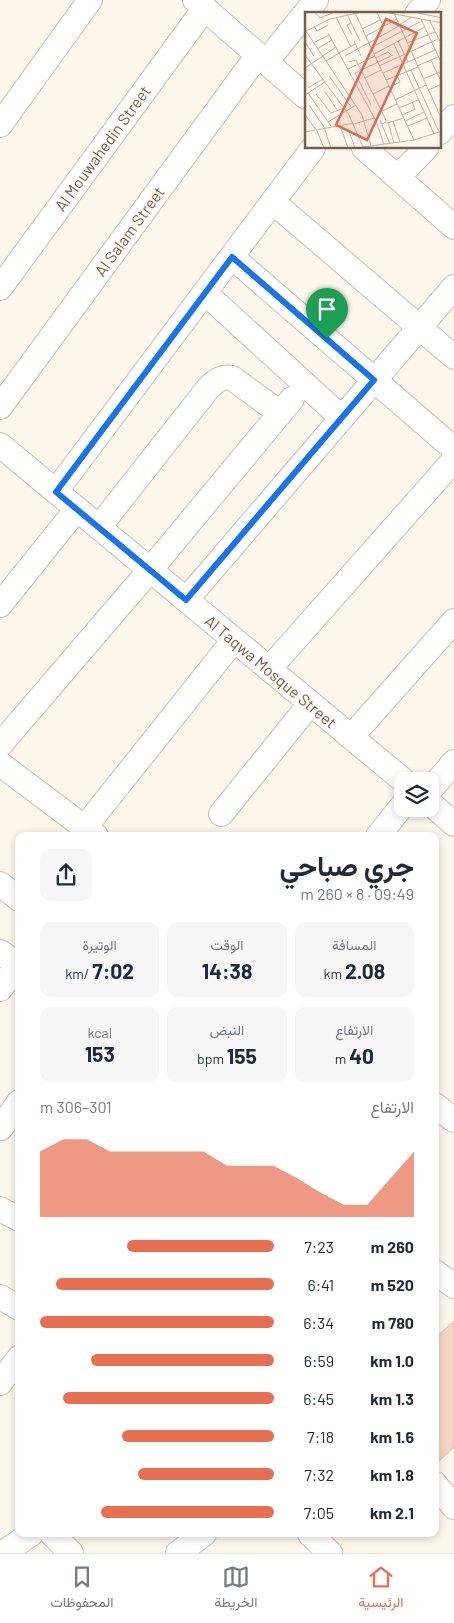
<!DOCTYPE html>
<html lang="ar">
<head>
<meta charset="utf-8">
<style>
	:root { --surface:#fff; --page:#f6f6f7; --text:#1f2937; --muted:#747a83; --line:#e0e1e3; --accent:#e76f51 }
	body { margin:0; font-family:Barlow,Vazirmatn,sans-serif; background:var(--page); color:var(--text); direction:rtl; height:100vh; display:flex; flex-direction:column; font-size:19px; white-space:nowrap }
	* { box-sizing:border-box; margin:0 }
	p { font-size:16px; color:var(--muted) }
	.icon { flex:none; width:28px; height:28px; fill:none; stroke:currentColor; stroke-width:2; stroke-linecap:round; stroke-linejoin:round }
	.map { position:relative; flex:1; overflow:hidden; direction:ltr }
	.sheet { position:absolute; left:15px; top:832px; width:424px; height:705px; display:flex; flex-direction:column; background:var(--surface); border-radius:10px; box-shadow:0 2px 8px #0003; direction:rtl }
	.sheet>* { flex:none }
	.tools { position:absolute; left:394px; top:772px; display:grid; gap:10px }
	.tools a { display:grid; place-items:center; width:45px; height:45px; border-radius:10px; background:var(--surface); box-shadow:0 2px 8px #0003; font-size:25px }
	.pin { position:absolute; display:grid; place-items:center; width:42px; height:42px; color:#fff; margin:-51px -21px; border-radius:50% 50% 50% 0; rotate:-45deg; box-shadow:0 0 5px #0007 }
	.pin .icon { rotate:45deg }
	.round { display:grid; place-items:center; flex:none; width:52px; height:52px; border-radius:10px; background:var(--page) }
	.head { display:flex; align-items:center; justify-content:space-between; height:85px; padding:0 25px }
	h1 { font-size:28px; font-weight:700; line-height:38px }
	.stats { display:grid; grid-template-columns:repeat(3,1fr); gap:8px; height:85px; padding:5px 25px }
	.stats div { display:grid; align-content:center; border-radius:10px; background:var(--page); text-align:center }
	.stats b { font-size:21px; font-weight:700 }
	.stats small { font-size:14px; font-weight:400 }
	.stats p { font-size:14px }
	.chart { height:140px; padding:10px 25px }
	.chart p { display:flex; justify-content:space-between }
	.chart svg { width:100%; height:90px; margin-top:5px; fill:var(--accent); opacity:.7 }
	ul { padding:0 25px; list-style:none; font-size:16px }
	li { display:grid; grid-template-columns:80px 60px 1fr; align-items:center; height:38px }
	li i { height:12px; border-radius:6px; background:var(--accent) }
	.tab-bar { display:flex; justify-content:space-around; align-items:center; height:70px; border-top:1px solid var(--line); background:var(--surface); font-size:14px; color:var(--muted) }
	.tab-bar a { display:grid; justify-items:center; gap:2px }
	.tab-bar .current { color:var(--accent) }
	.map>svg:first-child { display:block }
</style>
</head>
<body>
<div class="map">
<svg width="454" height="1553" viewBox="0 0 454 1553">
	<rect width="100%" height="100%" fill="#fdf6ec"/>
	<path fill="#f3d5c3" stroke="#e6bba3" d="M454 1321V1447L438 1462 435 1459V1338Z"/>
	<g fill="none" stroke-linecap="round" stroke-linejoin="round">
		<g stroke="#d1beb0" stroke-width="26">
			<g id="minor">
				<path d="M195 0 306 97"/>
				<path d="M417 14 428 0"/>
				<path d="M266 62 316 0"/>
				<path d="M0 125 90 0"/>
				<path d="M440 132 454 117"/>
				<path d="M364 148 454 227"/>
				<path d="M398 177 426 148"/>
				<path d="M273 202 454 357"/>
				<path d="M232 257 454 449"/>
				<path d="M0 288 205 8"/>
				<path d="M205 293 342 418"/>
				<path d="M0 407 258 55"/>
				<path d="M0 445 404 781"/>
				<path d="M56 491 313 148"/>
				<path d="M99 527 210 386C218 380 222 376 232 378L280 413"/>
				<path d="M186 600 454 287"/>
				<path d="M0 605 77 509"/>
				<path d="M269 669 454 460"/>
				<path d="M351 737 454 621"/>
				<path d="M0 745 150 570 292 399"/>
				<path d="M0 764 96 836"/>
				<path d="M430 790 454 762"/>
				<path d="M430 803 454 824"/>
				<path d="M221 814 310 704"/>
				<path d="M85 827 234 640"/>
				<path d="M378 836 402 806"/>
				<path d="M0 884 19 899"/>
				<path d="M0 952 19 965"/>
				<path d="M0 989 18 965"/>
				<path d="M435 1105 454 1120"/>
				<path d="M1 1128 19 1102"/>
				<path d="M0 1209 19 1219"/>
				<path d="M435 1272 454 1286"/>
				<path d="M0 1297 19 1308"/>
				<path d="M0 1383 19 1358"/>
				<path d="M435 1484 454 1507"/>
				<path d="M52 1534 71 1553"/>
				<path d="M310 1534 330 1553"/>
				<path d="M3 1553 31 1534"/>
				<path d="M178 1553 204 1534"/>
			</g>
		</g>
		<use href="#minor" stroke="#fff" stroke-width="24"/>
	</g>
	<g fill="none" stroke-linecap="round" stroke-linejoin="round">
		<g stroke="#fff" stroke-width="10">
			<path id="route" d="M232 257 374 380 186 600 56 492Z"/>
		</g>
		<use href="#route" stroke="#1a73e8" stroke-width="6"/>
	</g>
	<g text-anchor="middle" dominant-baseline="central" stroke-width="4" stroke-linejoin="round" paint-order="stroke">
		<g font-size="16" fill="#7a5c4d" stroke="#fffaf3">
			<text transform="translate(102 148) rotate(-54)">Al Mouwahedin Street</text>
			<text transform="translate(129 231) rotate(-54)">Al Salam Street</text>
			<text transform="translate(271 671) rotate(40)">Al Taqwa Mosque Street</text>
		</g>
	</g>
	<g transform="translate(305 12)">
		<rect width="136" height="136" fill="#fdf6ec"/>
		<path fill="none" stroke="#c5b3a7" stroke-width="1" d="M10 0 15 6 30 0M72 0 78 14M79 0 137 11M109 0 137 6M50 1 109 128M89 1 137 108M42 2 55 29M31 5 46 35M116 7 137 52M125 9 137 34M46 11 42 13 47 23M94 13 107 5M9 14 12 19 23 13M57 17 75 8M1 19 57 103 66 134M1 19 25 7 57 0M97 19 117 9M23 21 71 109 79 132M61 24 92 7M49 29 56 44M93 29 103 50M0 30 9 44M8 31 24 23M102 31 130 20M89 32 129 122M66 36 97 19M12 37 27 28M34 41 50 32M69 42 120 15M0 43 44 103 58 135M40 44 94 14M71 46 83 40 87 44M126 48 137 71M21 49 34 41M44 50 51 48 80 106 81 110 77 112M74 54 133 27M112 54 133 45M0 56 31 35M43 57 70 44M106 58 134 120M78 61 130 38M24 64 47 96M60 66 76 58M118 67 137 59M81 68 113 55M84 75 95 70 92 64M3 76 18 67M123 78 137 72M20 80 33 99M3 81 26 114M11 82 26 101 39 96M68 82 84 74M0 83 20 70M90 88 121 73M4 93 19 115 26 136M66 93 50 61 88 43M94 96 113 88M77 99 92 92M0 103 12 119 19 136M97 103 110 97 107 90M75 108 85 132M88 109 95 130M100 109 119 100M23 110 51 93M83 110 89 131M82 111 99 106M49 112 69 106M35 113 43 136M103 114 122 106M44 119 50 136M0 120 49 111M51 136 109 128 137 119"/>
		<path fill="#dc6d51" fill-opacity="0.15" stroke="#dc6d51" stroke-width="2.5" d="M81 7 112 21 62 128 31 113Z"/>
		<rect width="136" height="136" fill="none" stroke="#7a5c4d" stroke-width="2.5"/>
	</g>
</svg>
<div class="tools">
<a><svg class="icon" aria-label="layers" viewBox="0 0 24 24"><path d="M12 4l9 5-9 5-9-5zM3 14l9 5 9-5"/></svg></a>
</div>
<div class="pin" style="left:327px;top:339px;background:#1e9e55"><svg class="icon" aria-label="arrive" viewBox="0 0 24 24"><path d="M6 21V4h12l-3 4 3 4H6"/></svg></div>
<section class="sheet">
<div class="head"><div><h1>جري صباحي</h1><p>09:49 · 8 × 260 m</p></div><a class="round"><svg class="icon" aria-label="share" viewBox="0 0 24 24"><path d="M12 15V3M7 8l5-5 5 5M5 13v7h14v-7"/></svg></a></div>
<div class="stats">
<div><p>المسافة</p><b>2.08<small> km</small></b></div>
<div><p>الوقت</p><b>14:38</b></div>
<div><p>الوتيرة</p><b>7:02<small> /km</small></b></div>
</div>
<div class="stats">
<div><p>الارتفاع</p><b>40<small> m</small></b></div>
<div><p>النبض</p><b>155<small> bpm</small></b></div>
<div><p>kcal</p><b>153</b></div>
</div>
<div class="chart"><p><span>الارتفاع</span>301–306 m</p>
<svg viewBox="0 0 160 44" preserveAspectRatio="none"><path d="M0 44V12L10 6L20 6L30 12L40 12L50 12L60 12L70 12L80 19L90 19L100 19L110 25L120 32L130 38L140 38L150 25L160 12V44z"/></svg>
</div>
<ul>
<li><b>260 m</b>7:23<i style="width:63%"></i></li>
<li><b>520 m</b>6:41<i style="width:93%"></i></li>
<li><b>780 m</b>6:34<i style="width:100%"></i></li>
<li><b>1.0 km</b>6:59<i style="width:78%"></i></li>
<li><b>1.3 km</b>6:45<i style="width:90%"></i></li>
<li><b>1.6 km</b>7:18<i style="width:65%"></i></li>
<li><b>1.8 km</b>7:32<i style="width:58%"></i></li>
<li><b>2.1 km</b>7:05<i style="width:74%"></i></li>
</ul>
</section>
</div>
<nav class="tab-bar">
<a class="current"><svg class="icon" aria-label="home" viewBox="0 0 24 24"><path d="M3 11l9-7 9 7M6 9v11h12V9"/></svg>الرئيسية</a>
<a><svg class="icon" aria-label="map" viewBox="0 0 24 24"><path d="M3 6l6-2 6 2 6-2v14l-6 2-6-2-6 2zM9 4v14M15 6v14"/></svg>الخريطة</a>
<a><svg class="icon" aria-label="saved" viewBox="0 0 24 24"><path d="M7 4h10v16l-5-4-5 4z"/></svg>المحفوظات</a>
</nav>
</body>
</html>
